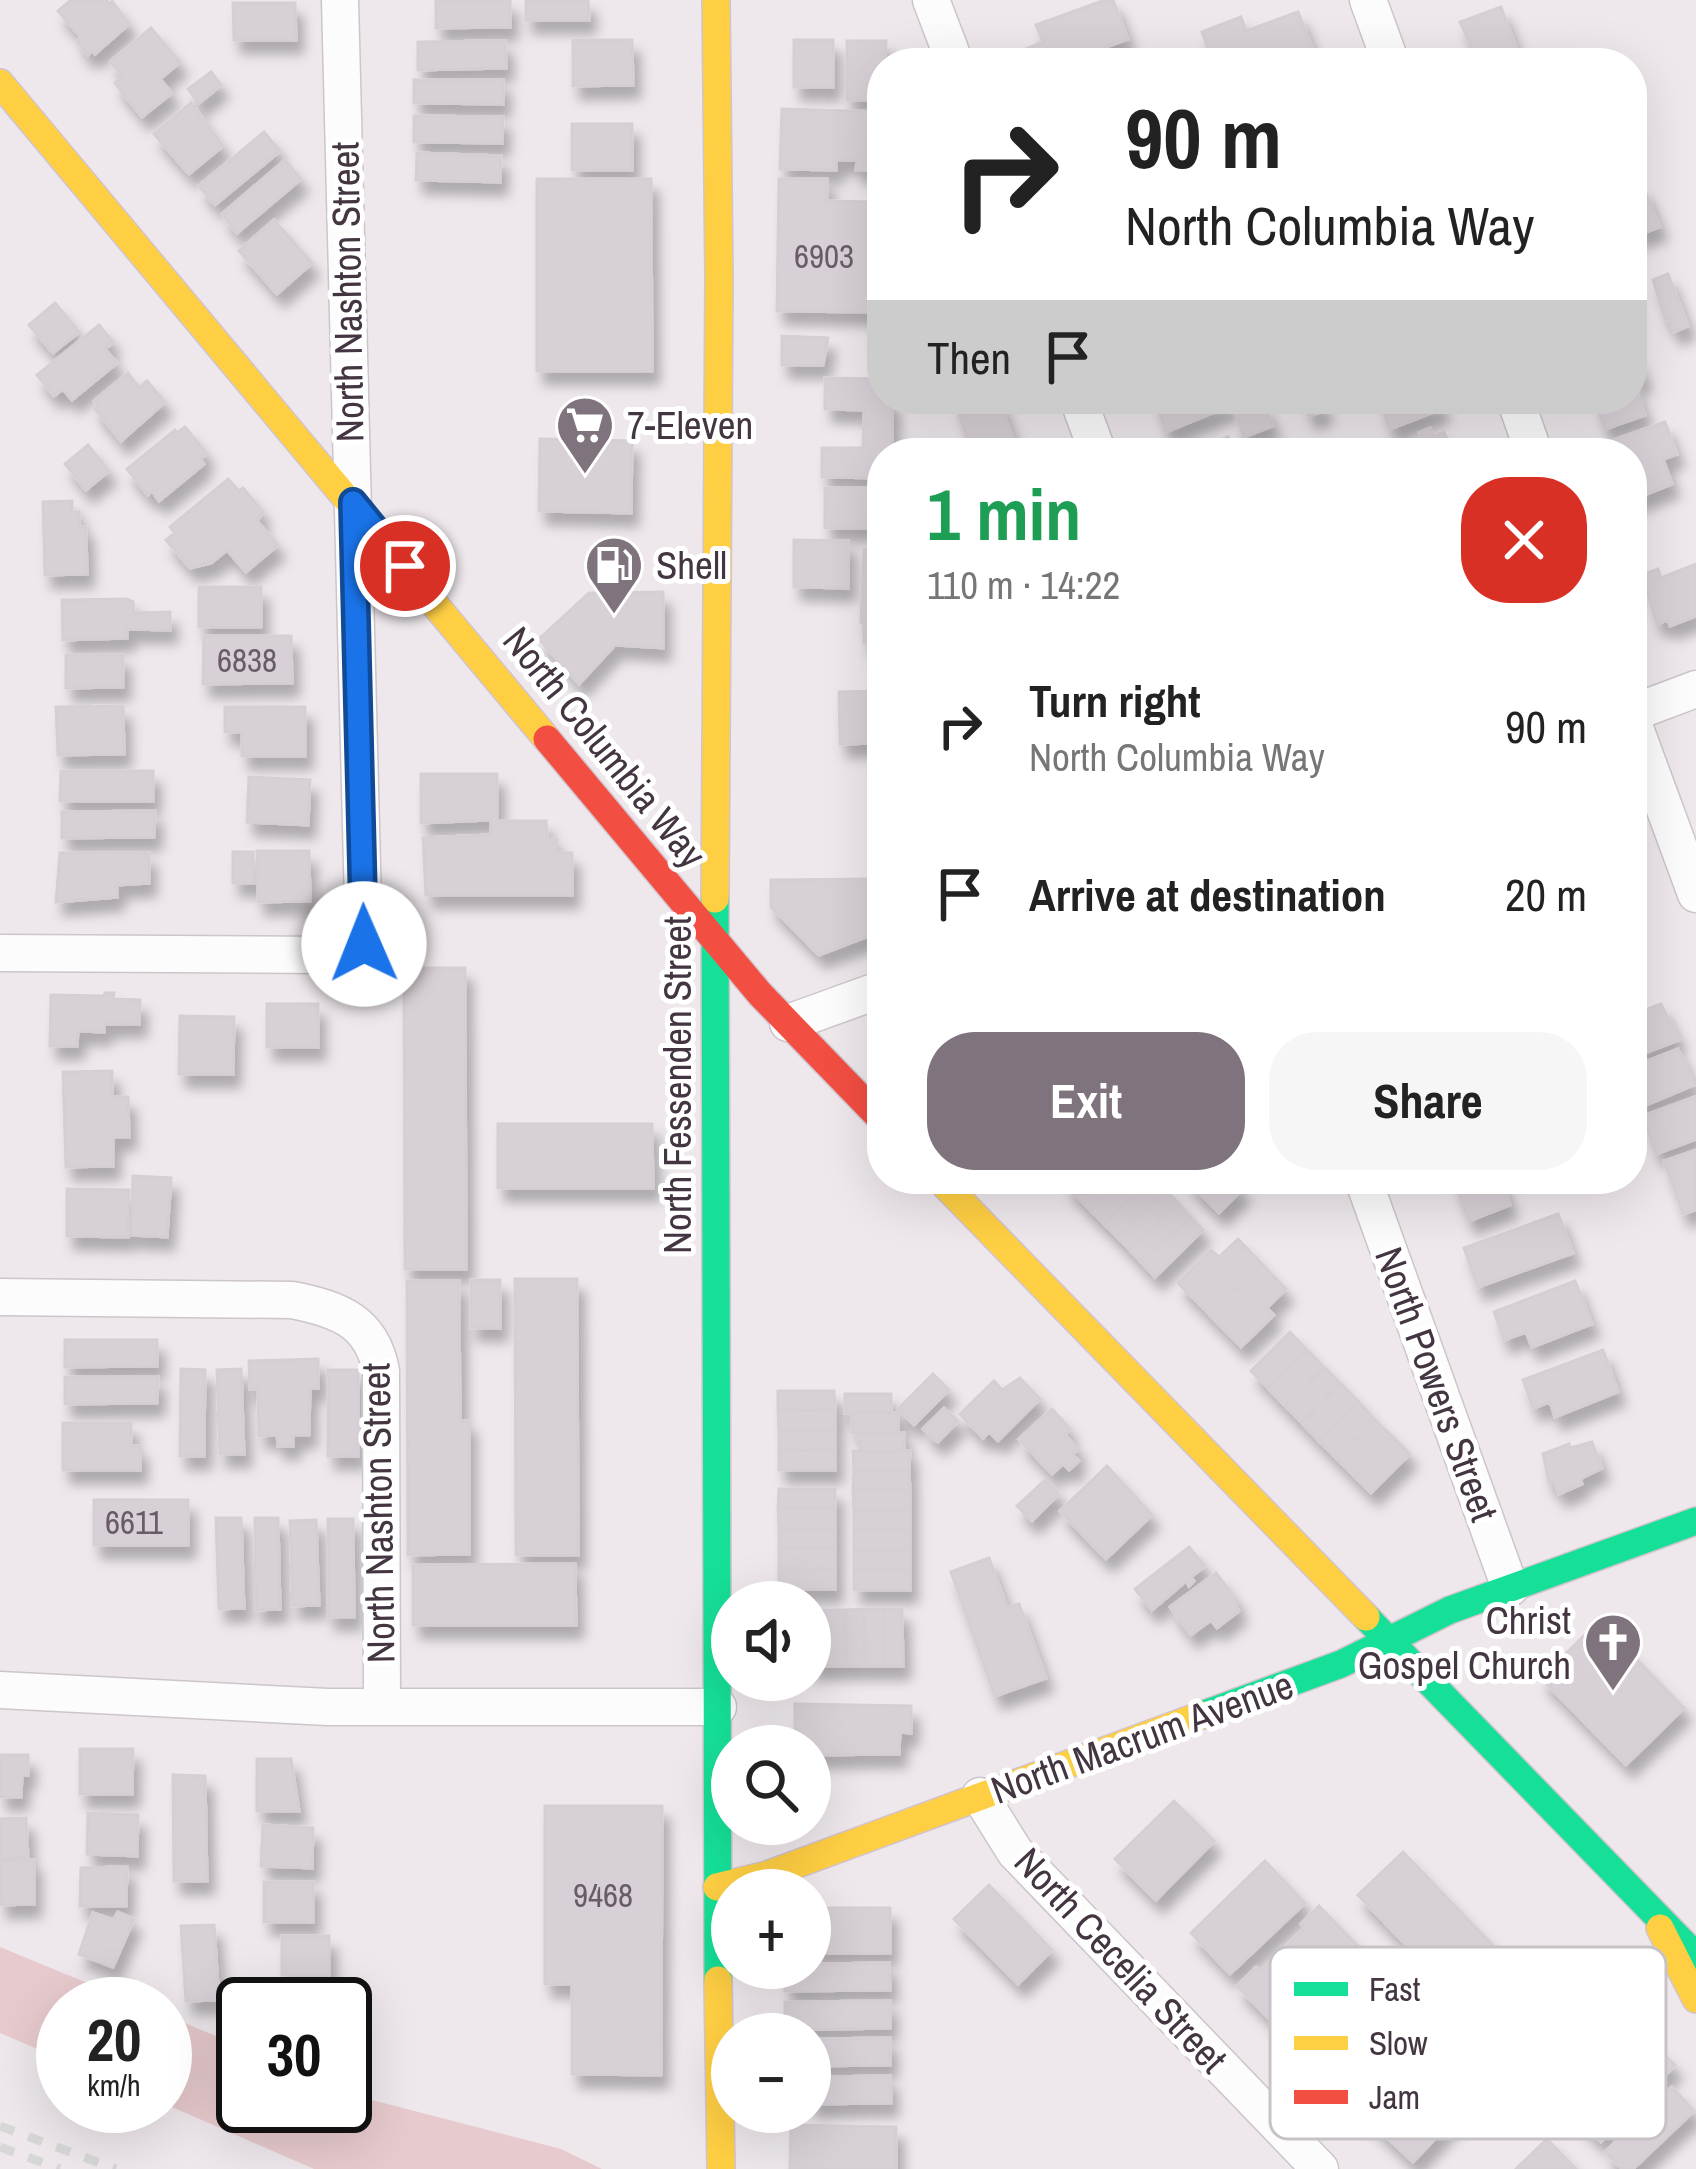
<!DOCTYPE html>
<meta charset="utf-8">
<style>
:root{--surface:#fff;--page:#f6f6f6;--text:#222;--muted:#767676;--accent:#7f747d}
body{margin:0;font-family:"Archivo Narrow",sans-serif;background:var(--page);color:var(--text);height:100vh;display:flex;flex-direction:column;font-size:45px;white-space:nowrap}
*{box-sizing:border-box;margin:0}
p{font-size:39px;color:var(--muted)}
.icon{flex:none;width:66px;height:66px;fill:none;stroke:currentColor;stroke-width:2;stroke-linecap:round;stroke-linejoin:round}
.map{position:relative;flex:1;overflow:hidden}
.details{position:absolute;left:867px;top:438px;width:780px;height:756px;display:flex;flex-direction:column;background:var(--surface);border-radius:48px;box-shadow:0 12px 48px #0002}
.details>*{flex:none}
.hud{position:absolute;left:867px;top:48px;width:780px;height:366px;border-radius:48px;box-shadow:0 12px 48px #0002;background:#fff;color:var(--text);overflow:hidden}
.controls{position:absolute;left:711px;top:1581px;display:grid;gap:24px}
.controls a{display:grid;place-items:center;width:120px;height:120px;border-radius:50%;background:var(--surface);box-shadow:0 12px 48px #0002;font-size:60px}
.speed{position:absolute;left:36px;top:1977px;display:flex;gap:24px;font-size:60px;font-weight:700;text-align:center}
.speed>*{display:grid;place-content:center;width:156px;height:156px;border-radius:50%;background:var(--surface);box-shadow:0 12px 48px #0002;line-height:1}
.speed small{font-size:30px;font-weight:400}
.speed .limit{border:6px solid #111;border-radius:18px;background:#fff;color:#111}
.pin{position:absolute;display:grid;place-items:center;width:102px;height:102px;color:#fff;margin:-51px;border:6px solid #fff;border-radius:50%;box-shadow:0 3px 12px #0007}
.me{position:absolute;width:132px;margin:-66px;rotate:359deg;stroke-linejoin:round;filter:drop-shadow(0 0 9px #0008)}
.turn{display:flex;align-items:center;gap:42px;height:252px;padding:0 60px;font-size:54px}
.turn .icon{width:156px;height:156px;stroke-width:2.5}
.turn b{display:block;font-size:84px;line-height:102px}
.then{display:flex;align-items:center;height:114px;padding:0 60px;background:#0003;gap:24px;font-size:45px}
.round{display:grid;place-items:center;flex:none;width:126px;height:126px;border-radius:48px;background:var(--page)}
.overview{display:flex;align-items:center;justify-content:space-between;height:204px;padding:0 60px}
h1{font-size:72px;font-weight:700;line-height:90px;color:#1e9e55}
.primary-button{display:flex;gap:24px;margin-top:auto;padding:24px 60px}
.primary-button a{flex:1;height:138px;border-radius:48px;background:var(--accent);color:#fff;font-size:48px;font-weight:700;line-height:138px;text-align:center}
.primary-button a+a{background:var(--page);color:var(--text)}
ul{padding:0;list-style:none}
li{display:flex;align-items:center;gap:36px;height:168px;padding:0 60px}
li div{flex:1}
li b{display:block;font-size:45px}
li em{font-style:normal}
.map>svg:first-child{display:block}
</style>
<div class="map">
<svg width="1696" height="2169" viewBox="0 0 1696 2169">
<defs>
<filter id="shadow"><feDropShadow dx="7" dy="13" stdDeviation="6" flood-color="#0004"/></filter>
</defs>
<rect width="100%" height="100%" fill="#eee8ed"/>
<path fill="#e7cacd" d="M0,1947l138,57h-75v56l-63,-27z
M165,2015l78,32v59h102v-17l27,11 189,49 41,20h-288l-149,-65z"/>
<path fill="#d7d0d6" stroke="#d6ced5" stroke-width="3" filter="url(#shadow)" d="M71,0h35l4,4 2,-3 17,23 -34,30 -3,-4 -4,5 -11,-14 4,-4 -23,-26z
M436,0h74v27l-74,1z
M526,0h62l1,20h-63z
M1105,0h8l15,39 -50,18 3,6h-53l-5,-13 20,-8 -7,-17z
M233,3h62l1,37h-62z
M1501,7l21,56h-43l-19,-41z
M1298,12l18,46 -14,5h-47l-4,-10 -38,10 -11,-31 39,-15 5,14z
M151,28l29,34 -20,17 12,14 -30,24 -27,-34 8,-7 -13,-14z
M573,40h59l1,45 -60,1z
M794,40h39v47h-39z
M505,41l1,27 -88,2v-28z
M847,41h39l-4,59h-35z
M211,72l10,13 -22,18 -11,-14z
M414,80h89v24l-89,-1z
M191,103l32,43 -34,28 -35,-40z
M782,109l100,3v59l-26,-1 1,-10h-21v10l-56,-1z
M414,116l89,1 -1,26 -88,-1z
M572,124h60v46h-60z
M264,132l16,19 -65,54 -16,-19z
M417,153l84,3 -1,26 -84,-2z
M285,160l16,19 -64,54 -15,-19z
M537,179h114l1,192h-115z
M779,179h48v22l45,1 -2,110 -93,-1z
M1643,187l17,40 -25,9 -3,-45z
M274,220l38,43 -35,31 -38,-43z
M1668,274l20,52 -14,6 -6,-14 -3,1 -12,-39z
M55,303l24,29 -26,21 -24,-28z
M99,325l14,17 -8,7 12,14 -45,37 -9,-11 -9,7 -17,-21z
M782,336l46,2 -5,27h-41z
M1635,355l9,23 -11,5 12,32 -40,14 -11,-30h38v-43z
M128,373l11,15 8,-7 18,21 -44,39 -26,-32 3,-3 -4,-5z
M825,378l57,1v20h10v54h-10v25l-60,-1v-29h41l1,-38 -39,-1z
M954,399h45l19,54h-46z
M1154,399h75l3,6 -66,27z
M1303,399h18l4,12 -16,5z
M1379,399h59l4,10 -52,20z
M1263,404l10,22 -29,11 -8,-23z
M1665,422l12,32 -14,5 9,25 -40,16v-47h-20l-4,-11z
M185,427l22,27 -7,5 4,5 -45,37 -7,-10 -4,4 -21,-26 48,-39 2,3z
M1430,428l3,8 11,-4 8,19 5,2h-41l-4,-10 10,-3 -3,-7z
M1228,437l6,16h-51l8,-1z
M540,439l92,2 -1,72 -92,-2z
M88,445l21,26 -23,19 -21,-26z
M228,479l11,12 4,-3 20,24 -6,9 21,24 -32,27 -19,-22 -16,13 -21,5 -24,-28 9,-7 -5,-6z
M825,488h57v40h-57z
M72,501v11h7v14l7,1 1,47 -42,1 -2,-73z
M794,540l54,1v47l-54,-1z
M864,549h18v94h-18v-21h-3z
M1696,564v52l-26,10 -2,-6 -11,4 -15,-49 16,-6 3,9z
M199,587h62v40h-62z
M663,592v56l-48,-3 -36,39 -40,-45 50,-46z
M127,599l6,3 1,11 36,-1v18l-43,-1v9l-64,2 -1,-40z
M204,636h87l1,47 -89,1z
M66,655h57v32l-57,1z
M882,691v52l-42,1 -1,-52z
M123,706l1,48 -66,1 -2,-48z
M225,707h80v49h-63v-24h-17z
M61,771h92v30h-93z
M421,774h76v47h49l1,18h10l-1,14h16v42h-146l-3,-57 68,-3v-15l-70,3z
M249,777l61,3 -2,45 -61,-3z
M155,811l-1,26 -92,1v-26z
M257,851h52l1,50 -52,1z
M233,852h20l1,31h-21z
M60,853h89v30l-32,2v12l-61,5z
M874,879l8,52 -63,24 -48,-48v-27z
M404,968h61l1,301h-61z
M105,993h9l-1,6 27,1 -1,24h-35v8l-26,-1 -1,15h-27l1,-51 53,1z
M267,1004h51v43h-51z
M1661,1004l18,36 -47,18v-43z
M180,1016l54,1 -1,57h-54z
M1678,1049l16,36 -55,23 -7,-19v-22z
M112,1071v26h16l1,40h-16v29l-47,1 -3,-95z
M1695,1097l1,42 -40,15 -13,-38z
M498,1124h154l1,64h-155z
M1696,1150v60l-13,4 -19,-53z
M133,1176l38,2 -4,59 -35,-2z
M1070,1179h27l-19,18 -13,-13z
M1097,1179h26l-32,32 -13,-14z
M1123,1179h27l-46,45 -13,-13z
M1150,1179l15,11 -48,47 -13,-13z
M1185,1179h48l10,10 -24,24z
M1453,1179h48l9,26 -41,16z
M67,1189l62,1 -1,47 -61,-1z
M1165,1190l13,13 -48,47 -13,-13z
M1178,1203l12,14 -48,46 -12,-13z
M1558,1214l15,39 -95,34 -14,-39z
M1190,1217l13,13 -48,47 -13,-14z
M1238,1239l24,25 -52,51 -32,-32 33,-33 8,7z
M1262,1264l24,25 -19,19 7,7 -33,32 -31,-32z
M515,1279h62l1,276h-62z
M471,1280h29v48h-29z
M407,1281h52l1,140h9v133l-61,1z
M1575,1281l17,43 -60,23 -6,-15 -22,8 -10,-28z
M1290,1332l17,18 -39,38 -17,-17z
M65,1340h92v26l-92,1z
M1307,1350l17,17 -39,39 -17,-18z
M1603,1350l15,42 -63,25 -5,-15 -17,6 -10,-28z
M318,1359v29h-8l-1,47h-16v11h-15l-1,-11 -18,1 -1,-47h-8l-1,-28z
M1324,1367l17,17 -39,39 -17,-17z
M181,1369l24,1 -1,86h-24z
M241,1369l3,85h-24l-3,-84z
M328,1370h30v86h-30z
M933,1374l16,16 -35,35 -16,-16z
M65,1377h93l-1,26 -92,1z
M1020,1378l20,21 -42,42 -9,-9 -6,6 -23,-24 34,-33 8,9z
M1341,1384l18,18 -40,39 -17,-18z
M778,1391h56l1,19 -57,1z
M845,1394h46v19h-46z
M1359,1402l16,18 -39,38 -17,-17z
M944,1408l14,13 -20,21 -15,-13z
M1052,1409l18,20 -5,6 14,14 -7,5 7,7 -10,9 -6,-6 -11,10 -33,-35z
M835,1410v21h-56l-1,-20z
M852,1413h46v20h-46z
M1375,1420l18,17 -39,39 -18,-18z
M63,1423h68v23h9v24h-77z
M779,1431h56v19l-56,1z
M859,1433h45v18h-44z
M1393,1437l17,17 -39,39 -17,-17z
M1592,1442l10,26 -22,11 2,5 -23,10 -5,-13 -5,2 -6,-29 26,-10 1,4z
M835,1450v20h-56v-19z
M853,1451h57l-1,20h-55z
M1107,1466l45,49 -46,44 -46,-48z
M854,1471h55l1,19h-57z
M1045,1480l14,14 -27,27 -15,-15z
M779,1489h56v20h-57z
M853,1490h57v20h-56z
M94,1500h94v45h-94z
M778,1509h57v20h-56z
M854,1510h56v19l-56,1z
M216,1518h25l3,90 -25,1z
M255,1518h23l2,91 -24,1z
M328,1519h25l1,98h-26z
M316,1520l3,85 -26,1 -3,-85z
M779,1529h56v20h-56z
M910,1529v21h-56v-20z
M1189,1547l16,19 -14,11 3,4 -5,5 -3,-5 -34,29 -17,-21z
M779,1549h56v20h-56z
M854,1550h56v20h-56z
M989,1558l18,50 12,-4 27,74 -51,18 -44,-124z
M575,1564l1,61h-163v-60z
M779,1569h56v20h-56z
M854,1570h56v20h-56z
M1216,1573l22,29 -4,2 5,7 -22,17 -6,-8 -20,15 -21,-28z
M864,1609h19l1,57h-19z
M864,1609l1,57h-20v-56z
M883,1609h19l1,57h-19z
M810,1610h16v56l-16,1z
M826,1610h19v56h-19z
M1599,1621l85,87 -58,57 -85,-87z
M795,1704l116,2v27l-11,-1 -1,22 -84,1 -5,-3v-6h-15z
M80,1749h53l-1,45h-52z
M0,1755h28v20h-6l-1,22h-21z
M257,1759h34l8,52h-42z
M173,1775l32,1 2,105h-33z
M1174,1801l40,40 -58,59 -41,-41z
M545,1806h117l-1,269 -89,-1v-90h-27z
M88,1813l50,2 -1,41 -50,-2z
M26,1818l2,39 -28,2v-40z
M263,1825l50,3 -1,40 -51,-2z
M1403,1852l133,138 -45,43 -133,-138z
M0,1860h34v44l-34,1z
M1265,1861l40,42 -75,71 -39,-41z
M127,1867l-1,39h-46l1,-38z
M264,1882h49v40h-49z
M989,1885l63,65 -34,34 -64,-65z
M1319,1906l73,75 -81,80 -74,-75 19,-19 5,4 44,-43 -4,-4z
M823,1908h67v45h-80v-29l13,1z
M118,1912l16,7 -21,48 -34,-13 14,-41 21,7z
M214,1925l5,75 -33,1 -5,-75z
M282,1936h47v39h-47z
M889,1963l1,27 -105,1 -1,-23h26v-4z
M286,1992h45v12h-46z
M890,2001v27l-105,2v-28z
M1631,2024l44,41 -74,77 -43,-41z
M1440,2037l48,46 -75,79 -48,-45z
M890,2038v27l-80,1v-27z
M890,2076l1,27 -81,1v-27z
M1672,2087l22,24 -61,58h-11l-17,-17z
M791,2125l105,2v42h-106z
M1547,2139l29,30h-60z"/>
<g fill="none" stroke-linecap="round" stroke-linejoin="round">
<g stroke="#ccc5cb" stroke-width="39">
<path id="street" d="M931,0l24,63
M1368,0l23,63
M1078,399l20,54
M1515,399l19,54
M1632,713l64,-24
M1632,720l64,174
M0,953l323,2 41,-11 -24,-944
M788,1023l94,-34
M1363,1179l147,409
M0,1297l292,3c46,9 80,21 89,71l1,336
M0,1690l328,17h390
M980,1796l35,56 305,317"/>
</g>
<g stroke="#d1c4ce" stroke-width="30">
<path id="fast" d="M715,899l3,1081
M1366,1617l330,339
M1202,1715l139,-51 109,-54 246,-89"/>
</g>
<g stroke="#d1c4ce" stroke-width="30">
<path id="slow" d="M0,83l547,656
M715,899l4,-620 -3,-279
M939,1179l427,438
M717,1887l50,-12 435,-160
M1660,1928l36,71
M718,1980l3,189"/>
</g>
<g stroke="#d1c4ce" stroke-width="30">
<path id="jam" d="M547,739l213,255 122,126"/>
</g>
<use href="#street" stroke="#fcfcfc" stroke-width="36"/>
<use href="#fast" stroke="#16e098" stroke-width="27"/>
<use href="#slow" stroke="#ffcf43" stroke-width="27"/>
<use href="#jam" stroke="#f24e42" stroke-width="27"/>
<path stroke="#d8d7d8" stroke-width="9" stroke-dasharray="15 15" stroke-linecap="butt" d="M0,2126l116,43
M0,2147l60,22"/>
</g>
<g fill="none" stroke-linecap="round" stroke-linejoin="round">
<g stroke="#114b97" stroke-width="30">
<path id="route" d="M364,944l-11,-442 52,64"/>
</g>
<use href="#route" stroke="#1a73e8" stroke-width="21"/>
</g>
<defs>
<g id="supermarket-pin" transform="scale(3)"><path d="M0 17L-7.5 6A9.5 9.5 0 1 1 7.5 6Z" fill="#7f747d" stroke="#fff"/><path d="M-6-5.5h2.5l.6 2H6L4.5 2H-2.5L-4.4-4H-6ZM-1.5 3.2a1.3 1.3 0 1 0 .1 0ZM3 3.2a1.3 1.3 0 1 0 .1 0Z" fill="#fff"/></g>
<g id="fuel-pin" transform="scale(3)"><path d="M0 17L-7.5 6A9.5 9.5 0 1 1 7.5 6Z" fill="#7f747d" stroke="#fff"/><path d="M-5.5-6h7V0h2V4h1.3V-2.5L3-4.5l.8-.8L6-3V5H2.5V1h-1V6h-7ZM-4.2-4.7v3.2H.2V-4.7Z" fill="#fff"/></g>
<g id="church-pin" transform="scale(3)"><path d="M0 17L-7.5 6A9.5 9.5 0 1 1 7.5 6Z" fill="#7f747d" stroke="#fff"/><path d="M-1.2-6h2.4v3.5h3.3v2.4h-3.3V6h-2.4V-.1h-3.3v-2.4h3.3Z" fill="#fff"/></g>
</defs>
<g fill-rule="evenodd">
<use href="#supermarket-pin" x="585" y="425"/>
<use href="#fuel-pin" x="614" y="565"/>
<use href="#church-pin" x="1613" y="1642"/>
</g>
<g text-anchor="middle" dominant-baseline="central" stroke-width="10" stroke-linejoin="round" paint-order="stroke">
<g font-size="33" fill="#695c67">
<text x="824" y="256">6903</text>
<text x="247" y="660">6838</text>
<text x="134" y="1522">6611</text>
<text x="603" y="1895">9468</text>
</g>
<g font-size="39" fill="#433541" stroke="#fff">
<text transform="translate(347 292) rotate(-91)">North Nashton Street</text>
<text transform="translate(605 747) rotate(51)">North Columbia Way</text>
<text transform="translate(677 1085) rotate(-90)">North Fessenden Street</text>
<text transform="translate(1437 1384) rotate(70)">North Powers Street</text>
<text transform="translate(378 1513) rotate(-91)">North Nashton Street</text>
<text transform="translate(1142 1737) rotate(-20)">North Macrum Avenue</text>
<text transform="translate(1121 1960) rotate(47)">North Cecelia Street</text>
</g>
<g font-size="39" fill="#433541" stroke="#fff" text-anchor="start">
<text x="627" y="425">7-Eleven</text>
<text x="656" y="565">Shell</text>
<text x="1571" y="1620" text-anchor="end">Christ<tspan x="1571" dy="45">Gospel Church</tspan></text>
</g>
</g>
<rect x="1270" y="1947" width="396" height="192" rx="18" fill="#fff" stroke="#c7c2c6" stroke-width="3"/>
<rect x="1294" y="1982" width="54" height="14" fill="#16e098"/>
<rect x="1294" y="2036" width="54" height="14" fill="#ffcf43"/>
<rect x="1294" y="2090" width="54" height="14" fill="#f24e42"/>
<g font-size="33" fill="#433541">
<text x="1369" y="2001">Fast</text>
<text x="1369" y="2055">Slow</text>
<text x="1369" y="2109">Jam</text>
</g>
</svg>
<div class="controls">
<a><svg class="icon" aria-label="sound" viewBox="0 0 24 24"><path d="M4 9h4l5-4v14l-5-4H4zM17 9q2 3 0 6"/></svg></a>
<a><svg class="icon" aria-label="search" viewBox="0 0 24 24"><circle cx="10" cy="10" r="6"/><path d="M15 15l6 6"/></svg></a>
<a>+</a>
<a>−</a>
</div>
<div class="speed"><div>20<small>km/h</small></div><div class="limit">30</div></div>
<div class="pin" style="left:405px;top:566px;background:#d93025"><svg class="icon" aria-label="arrive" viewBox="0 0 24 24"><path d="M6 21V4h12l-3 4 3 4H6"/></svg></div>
<svg class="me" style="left:364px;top:944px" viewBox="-20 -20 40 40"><circle r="19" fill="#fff"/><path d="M0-13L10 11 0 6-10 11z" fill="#1a73e8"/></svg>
<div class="hud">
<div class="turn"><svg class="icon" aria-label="right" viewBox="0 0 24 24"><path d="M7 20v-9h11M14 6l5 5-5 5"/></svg><div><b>90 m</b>North Columbia Way</div></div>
<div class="then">Then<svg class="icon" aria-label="arrive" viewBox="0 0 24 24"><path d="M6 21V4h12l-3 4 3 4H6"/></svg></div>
</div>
<section class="details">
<div class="overview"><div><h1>1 min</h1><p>110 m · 14:22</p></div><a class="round" style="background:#d93025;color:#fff"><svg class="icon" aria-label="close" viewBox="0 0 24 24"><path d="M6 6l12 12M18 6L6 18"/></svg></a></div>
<ul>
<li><svg class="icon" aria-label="right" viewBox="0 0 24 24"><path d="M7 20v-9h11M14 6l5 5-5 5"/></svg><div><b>Turn right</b><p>North Columbia Way</p></div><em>90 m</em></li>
<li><svg class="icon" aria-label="arrive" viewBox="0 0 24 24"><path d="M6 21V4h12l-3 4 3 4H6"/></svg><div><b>Arrive at destination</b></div><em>20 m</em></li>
</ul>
<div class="primary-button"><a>Exit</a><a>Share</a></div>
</section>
</div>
